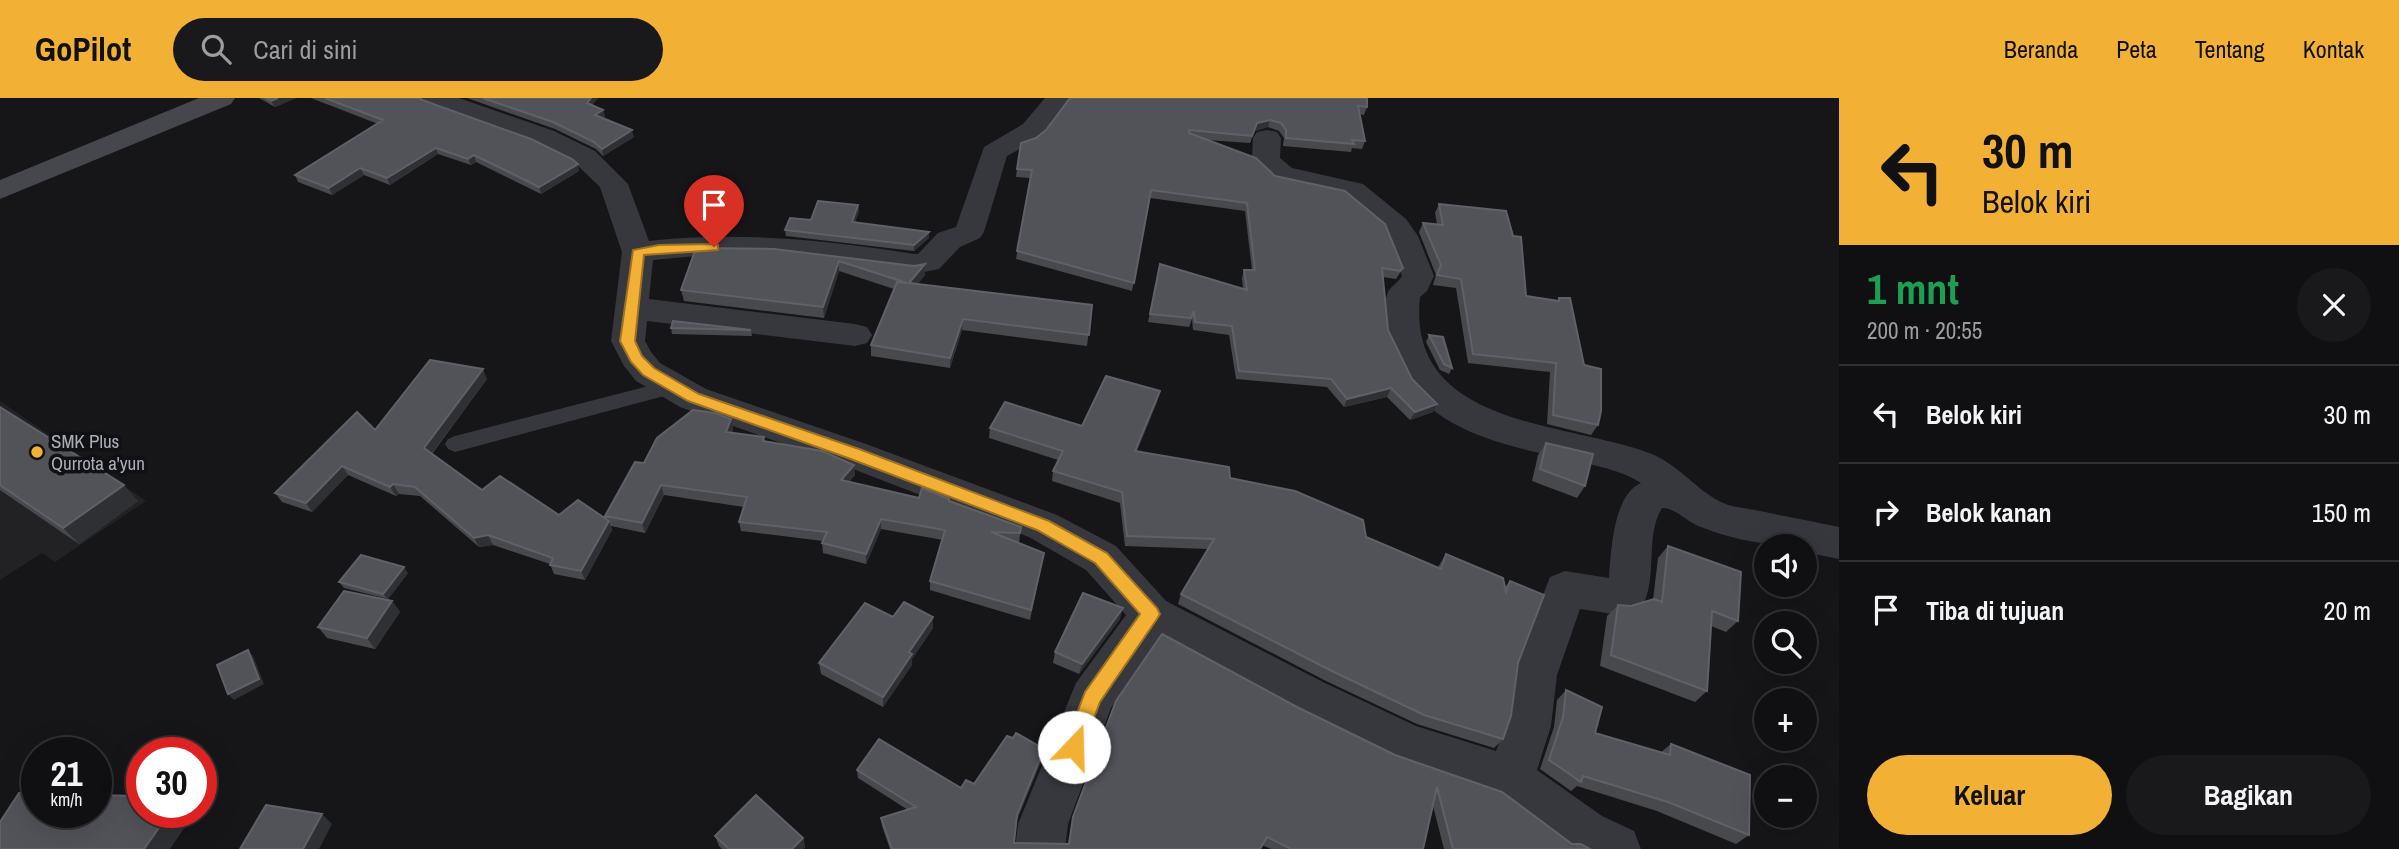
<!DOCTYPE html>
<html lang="id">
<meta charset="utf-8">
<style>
:root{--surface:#101012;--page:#19191b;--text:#f1f3f6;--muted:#9c9d9f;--line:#303032;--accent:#f2b134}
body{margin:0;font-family:"Archivo Narrow",sans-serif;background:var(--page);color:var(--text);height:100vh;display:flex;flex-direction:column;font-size:26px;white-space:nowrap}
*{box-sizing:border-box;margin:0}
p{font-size:23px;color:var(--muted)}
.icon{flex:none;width:38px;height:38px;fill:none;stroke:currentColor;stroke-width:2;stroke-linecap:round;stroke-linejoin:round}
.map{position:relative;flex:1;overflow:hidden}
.panel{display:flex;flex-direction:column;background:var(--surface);width:560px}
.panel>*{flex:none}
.top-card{background:#f2b134;color:#111;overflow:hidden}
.tools{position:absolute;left:1754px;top:436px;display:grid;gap:14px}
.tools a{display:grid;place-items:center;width:63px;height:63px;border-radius:50%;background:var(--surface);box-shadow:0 7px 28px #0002,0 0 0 2px var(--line);font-size:35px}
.speed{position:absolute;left:21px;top:639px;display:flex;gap:14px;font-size:35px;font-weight:700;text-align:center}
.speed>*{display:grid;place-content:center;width:91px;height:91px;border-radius:50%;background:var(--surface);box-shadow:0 7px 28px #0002,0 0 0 2px var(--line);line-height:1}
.speed small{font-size:18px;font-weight:400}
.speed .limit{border:10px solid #d22;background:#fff;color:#111}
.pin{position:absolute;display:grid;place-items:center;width:60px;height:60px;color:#fff;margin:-72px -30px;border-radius:50% 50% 50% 0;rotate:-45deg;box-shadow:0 0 7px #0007}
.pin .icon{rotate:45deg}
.me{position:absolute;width:77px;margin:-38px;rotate:21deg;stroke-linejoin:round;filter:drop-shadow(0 0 5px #0008)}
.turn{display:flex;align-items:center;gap:24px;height:147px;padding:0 28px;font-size:32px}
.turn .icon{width:91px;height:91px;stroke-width:2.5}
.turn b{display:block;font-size:49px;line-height:60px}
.round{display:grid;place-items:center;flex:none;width:74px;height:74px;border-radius:37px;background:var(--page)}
.headline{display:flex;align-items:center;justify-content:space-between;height:119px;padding:0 28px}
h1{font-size:42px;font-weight:800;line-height:52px;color:#1e9e55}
.primary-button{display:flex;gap:14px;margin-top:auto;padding:14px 28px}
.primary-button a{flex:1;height:80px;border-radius:42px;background:var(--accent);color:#111;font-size:28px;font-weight:800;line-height:80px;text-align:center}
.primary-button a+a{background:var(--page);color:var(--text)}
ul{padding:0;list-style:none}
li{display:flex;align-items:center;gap:21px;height:98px;padding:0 28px;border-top:2px solid var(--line)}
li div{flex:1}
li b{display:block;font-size:26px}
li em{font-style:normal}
header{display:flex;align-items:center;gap:42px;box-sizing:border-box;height:98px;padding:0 35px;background:var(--accent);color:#111}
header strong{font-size:33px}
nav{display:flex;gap:38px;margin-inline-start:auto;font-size:24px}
.search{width:490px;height:63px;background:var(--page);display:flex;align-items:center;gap:18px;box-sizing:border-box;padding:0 24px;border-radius:38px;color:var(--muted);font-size:26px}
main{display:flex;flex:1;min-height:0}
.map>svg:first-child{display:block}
</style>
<header>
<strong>GoPilot</strong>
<div class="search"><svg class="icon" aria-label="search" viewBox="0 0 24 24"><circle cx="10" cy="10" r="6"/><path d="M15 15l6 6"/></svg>Cari di sini</div>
<nav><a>Beranda</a><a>Peta</a><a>Tentang</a><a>Kontak</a></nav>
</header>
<main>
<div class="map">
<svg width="1839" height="751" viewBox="0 0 1839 751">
<rect width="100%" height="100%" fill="#161618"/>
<path fill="#222225" d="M0,303l146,100 -91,61 -13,-9 -42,27z"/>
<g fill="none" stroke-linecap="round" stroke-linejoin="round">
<path fill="#37383d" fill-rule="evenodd" d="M672,282l7,2 3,5 -3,5 -224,60 -7,-3 -3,-5 3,-5 7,-3z"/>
<path fill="#37383d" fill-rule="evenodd" d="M421,0h38l95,33 41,20 33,33 21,57c89,-10 177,-1 265,13h4l20,-21 18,-6 28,-80 39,-23 22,-26h27l-29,38 -36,20 -23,76 -4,6 -20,9 -21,22 -25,5 -138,-17 -69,-2 -54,5 -4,39 206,25 12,3 5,8 -5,8 -12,3 -208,-25 -2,20 6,11 9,11 46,26 160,55 191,71 59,31 50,55 159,82 91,43 80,25 9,-25 7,-53 38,-96 15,-6 44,7c2,-26 4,-83 32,-95 -20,-13 -44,-17 -66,-22 -55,-13 -122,-23 -160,-69 -7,-8 -11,-19 -16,-28 -11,-19 -20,-51 -11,-72 4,-7 11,-10 14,-16l-18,-45 -41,-34 -70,-16 -11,-8 -10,-14 1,-21 4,-6 10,-2 10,2 4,6 -1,20 12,10 71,16 43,35 12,17 16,40 -7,15 -7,6c-14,130 146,125 229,156 28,10 45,35 70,48 11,6 24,7 36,9 28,6 56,11 84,17v32l-35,-7v-6c-35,0 -71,-6 -103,-19 -14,-5 -25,-19 -39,-19 -18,29 -3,70 -21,101l-21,6 -40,-6 -23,66 -6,51 -14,44 65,46 32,15 7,18h-77l-69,-52 -105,-36 -97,-48 -135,-74 -47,69 -43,116 -3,25h-50l3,-25 58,-141 50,-68 -40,-45 -57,-33 -189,-73 -160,-57 -44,-26 -12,-15 -13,-25 11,-89 -22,-65 -25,-24 -41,-20 -109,-39z"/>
<path fill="#45474d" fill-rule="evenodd" d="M199,0h36l-4,6 -231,95v-19z"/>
</g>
<path fill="#47494d" d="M259,0h37l-21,9z
M311,0h109l2,2 157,71 -38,23 -65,-32 -5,3 -33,-11 -48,31 -26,-10 -32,20 -34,-13 -3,-7 83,-51z
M467,0h131l-6,7 11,5 2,7 -2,1 31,19 -31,19 -7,-7 -41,-20z
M1367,0v9l-3,8 -5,-1 6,27 -3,8 -10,-1 -1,4 -68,-6 1,-8 -5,-7 -11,-4 -13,4 -5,12 -43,-3 68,36 128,92 -7,11 -13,-2 5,53 24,49 21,33 -23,8 -23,-23 -43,10 -17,-20 -91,-8 -7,-44 -36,-5 -1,-11 -3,8 -41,-5 12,-58 83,25 -1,-11 2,-8h8l-7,-59 -95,-13 -18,93 -116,-32 14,-81 -14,-1 1,-8 19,-31 10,-8z
M1439,106l87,92 32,5 1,-3 25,67 14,60 -7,10 -44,-11 3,-52 -82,-9 -12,-75 -23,-3 3,-10 -17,-43 4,-9 14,1 -2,-11z
M858,107l1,6 -4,11 74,10v6l-15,13 -128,-15 -1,-6 26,-10z
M774,151l151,26 -8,9 175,21 -5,41 -125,-16 -12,38 -79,-12v-11l23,-56 -55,-18 -15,47 -140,-17 -3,-11z
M671,230l80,2 1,6 -80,-2z
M1429,237l23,33 -3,6 -9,-4 -14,-28z
M487,281l-55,75 50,36 77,25 48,5 -2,-4 39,-53 89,-34 -1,4 32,4 1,5 89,23 1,10 -6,7 70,16 30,4 72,25 -2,16h-2l25,20 -12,57 -100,-30v-9l13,-41 -62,-11 -15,35 -43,-11 -1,-10 1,-2 -82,-10 -2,-9 5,-15 -80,-12 -19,38 -34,-7 1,4 -27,50 -31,-6 -4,-10 -57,-19 -14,2 -59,-51 -21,-2 -3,2 -48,-21 -36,37 -30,-10 -7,-9 100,-63z
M1160,293l-3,11 -20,49 93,27 208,89 8,-13 59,33 5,-6 8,82 -15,76 -9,9 -77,-24 -91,-43 -148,-77 3,-10 27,-45 -83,-3 -5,-43 -68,-22 1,-10 5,-11 -69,-22 1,-10 92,-2z
M0,309l138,94 -59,43 -79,-54z
M1546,345l39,43 -8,12 -45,-17 6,-26z
M1668,448l70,75 -12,11 -15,-6 -4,65 -12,11 -95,-36 7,-50 11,-11 13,1 22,-6 5,-42z
M408,475l-20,26 -44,-11 -5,-6z
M392,503l8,11 -25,37 -48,-11 -9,-11z
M893,519l40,11 -21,31v6l-29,42 -62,-33 -2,-11z
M1120,521l-41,55 -26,-11 2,-11z
M1566,592l29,43 65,20 11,-9 78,91 -13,9 -79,-33 -80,-25 -6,5 -31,-22 14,-42 3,-27z
M1297,609l275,137 18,5h-146l-11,-43 -10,43h-152l-9,-4 -2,4h-370l-8,-23 -1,-8 27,-8 -50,-32 -1,-8 104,18 13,-4 70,-35 -1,8 -27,64 -2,22 54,1 5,-27z
M715,738l88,2 2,9 -2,2h-81l-3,-3z"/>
<path fill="#2f3033" d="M278,0h18l-21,9 -4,-6z
M591,0h7l-9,11 -2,-6z
M603,12l2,7 -8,5 -2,-7z
M1270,22l-2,7 -13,4 -5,12 7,-20z
M632,32l2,7 -31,19 -1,-7z
M436,50l2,6 -48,31 -3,-7z
M474,57l2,7 -5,3 -3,-6z
M578,66l1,7 -38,23 -2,-7z
M360,70l4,7 -32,20 -3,-7z
M858,107l1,6 -6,17 -1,-6z
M929,134v6l-15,13v-6z
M839,163v10l-15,47 -1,-11z
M925,166v11l-15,19 -1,-11z
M963,221l-1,11 -12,38v-10z
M483,271l4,10 -58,78 -5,-9z
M1391,290l-4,9 -43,10 3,-8z
M1160,293l-3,11 -24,59 2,-10z
M1437,306l-4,8 -23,8 5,-8z
M731,321l2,10 -5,13 -2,-10z
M854,367l1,10 -13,15 -1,-10z
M342,368l6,9 -36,37 -6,-9z
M393,386l6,10 -3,2 -6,-9z
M124,387l14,16 -59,43 -16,-16z
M661,387l3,10 -19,38 -3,-10z
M881,421v10l-15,35v-10z
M609,423l3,9 -27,50 -4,-9z
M488,437l5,10 -14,2 -5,-9z
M404,469l4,6 -20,26 -5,-5z
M392,503l8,11 -25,37 -8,-11z
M1123,510l-3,11 -41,55 3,-10z
M933,519v11l-21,31v6l-29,42v-10l26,-45z
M248,552l5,6 11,28 -30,16 -6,-6z
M1044,651l-1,8 -27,66 1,-8z
M204,667l15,12 -18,26v-35z
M170,714h25l-25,37h-26z
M322,716l10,10 -13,25h-16z
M803,740l2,9 -2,2h-11z"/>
<path fill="#525359" stroke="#5f6168" stroke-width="2" d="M266,0h12l-7,3z
M325,0h95l2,2 109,39 41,20 6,5 -39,23 -65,-32 -6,4 -32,-11 -49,30 -27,-10 -31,20 -34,-13 88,-55z
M483,0h108l-4,5 16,7 -8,5 37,15 -30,19 -8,-7 -41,-20z
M1070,0h297v9l-9,-1 7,35 -13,-1 2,4 -68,-6v-8l-5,-7 -11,-3 -13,3 -5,13 -63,-6v3l67,25 19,18 70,15 40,33 18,44 -3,3 -18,-3 6,62 24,49 25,25 -22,8 -24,-24 -44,11 -16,-20 -92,-8 -7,-45 -37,-4 -1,-11 -3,7 -41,-4 10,-50 87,26 -3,-20h11l-8,-67 -96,-13 -17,93 -117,-32 15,-81 -15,-1 4,-26 15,-5 10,-8z
M818,103l40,4 -6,17 77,10 -15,13 -129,-15 5,-12 21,2z
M1439,106l67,7 7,25 8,1 5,59 33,5v-3h11l14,67 17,4v42l-3,14 -45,-10 3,-52 -83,-9 -12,-75 -24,-4 4,-10 -18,-42 20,2z
M696,150l78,1 140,17 11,-2 -16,19 183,22 -3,30 -126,-16 -13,39 -79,-13 26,-63 10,1 -68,-22 -16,46 -142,-17z
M673,223l78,9 -80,-2z
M1429,237l14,2 9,31 -8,-4z
M430,262l53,9 -59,79 58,42 18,-14 59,39 19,-15 31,21 -28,50 -31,-6 3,-7 -65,-23 -14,3 -59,-51 -22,-3 -3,3 -48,-21 -36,37 -31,-10 82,-81 18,18z
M1106,278l54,15 -25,60 94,16 1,11 65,13 68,29 3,17 75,32 5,-15 57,24 3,14 4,-11 34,14 -26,68 -7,53 -8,23 -79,-24 -92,-44 -151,-77 33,-55 -87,-3 -5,-44 -69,-21 10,-20 -73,-23 15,-26 77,24z
M0,309l124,78 -61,43 -63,-43z
M693,312l22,3 16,6 -5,13 38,5 -1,4 59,10 32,14 -13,15 78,18 3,-10 27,11v2l72,26 -1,6 -29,-1 53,21 -13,57 -101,-29 15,-51 -64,-11 -15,35 -44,-11 5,-11 -88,-10 8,-25 -86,-12 -19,38 -37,-7 30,-54 9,1 13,-25z
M1546,345l47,11 -8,32 -45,-17z
M1668,448l73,26 -3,49 -26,-10 -5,80 -96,-36 7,-50 13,1 23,-7 8,3z
M361,457l43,12 -21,27 -44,-12z
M344,493l48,10 -25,37 -49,-11z
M1083,495l40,15 -41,56 -27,-12z
M904,504l29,15 -24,35 3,2 -29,43 -64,-34 46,-60 28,14z
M1162,536l135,73 98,48 107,37 70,52h9l9,5h-137l-16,-62 -14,62h-132l-24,-12 -7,12h-368l-11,-31 35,-11 -59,-37 22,-31 82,49 5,-8 8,4 33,-48 6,2 3,-5 28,16 -27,66 -3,28 55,1 4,-27 43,-116z
M248,552l11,29 -31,15 -11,-29z
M1566,592l36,17 -7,26 75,22 1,-11 79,31 -1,60 -81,-33 -85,-26 -2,6 -32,-22 14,-43z
M142,689v25h28l-26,37h-144v-27l19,-29h18v19h59v-17l39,1z
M756,697l47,43 -11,11h-63l-14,-13z
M266,707l56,9 -19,35h-63z"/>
<path fill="#f2b134" stroke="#9d7322" stroke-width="2" d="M714,146l4,1v5l-74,5 -9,86 7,15 12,12 45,26 160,55 190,72 58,32 50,55 3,6 -3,5 -57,83 -19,51 -7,3 -7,-3 -3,-6 21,-55 55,-78 -45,-51 -58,-33 -189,-72 -160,-57 -45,-26 -12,-13 -11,-21 13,-91 26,-5z"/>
<circle fill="#f2b134" stroke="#111113" stroke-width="2.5" cx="37" cy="354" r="7"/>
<g text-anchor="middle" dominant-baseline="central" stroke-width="7" stroke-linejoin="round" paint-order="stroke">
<g font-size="19" fill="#a8adb8" stroke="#111113" text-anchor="start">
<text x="51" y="343">SMK Plus<tspan x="51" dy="22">Qurrota a'yun</tspan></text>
</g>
</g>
</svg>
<div class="tools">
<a><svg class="icon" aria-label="sound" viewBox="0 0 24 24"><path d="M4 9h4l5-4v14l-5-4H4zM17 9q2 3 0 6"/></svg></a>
<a><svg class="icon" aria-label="search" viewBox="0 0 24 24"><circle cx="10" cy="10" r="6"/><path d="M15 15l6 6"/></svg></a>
<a>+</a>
<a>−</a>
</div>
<div class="speed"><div>21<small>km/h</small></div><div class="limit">30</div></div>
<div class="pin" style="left:714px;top:149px;background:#d93025"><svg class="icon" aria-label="arrive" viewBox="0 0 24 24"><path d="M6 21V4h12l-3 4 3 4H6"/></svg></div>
<svg class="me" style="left:1074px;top:649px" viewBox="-20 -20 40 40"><circle r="19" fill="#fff"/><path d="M0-13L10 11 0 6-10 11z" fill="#f2b134"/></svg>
</div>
<section class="panel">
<div class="top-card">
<div class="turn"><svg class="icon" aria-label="left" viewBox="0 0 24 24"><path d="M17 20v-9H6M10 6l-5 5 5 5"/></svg><div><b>30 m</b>Belok kiri</div></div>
</div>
<div class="headline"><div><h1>1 mnt</h1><p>200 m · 20:55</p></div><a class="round"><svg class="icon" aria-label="close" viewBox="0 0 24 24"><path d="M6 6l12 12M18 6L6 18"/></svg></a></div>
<ul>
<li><svg class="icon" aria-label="left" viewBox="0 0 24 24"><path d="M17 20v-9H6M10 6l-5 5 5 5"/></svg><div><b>Belok kiri</b></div><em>30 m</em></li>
<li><svg class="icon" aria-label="right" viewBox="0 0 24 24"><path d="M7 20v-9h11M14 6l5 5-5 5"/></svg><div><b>Belok kanan</b></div><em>150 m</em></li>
<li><svg class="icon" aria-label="arrive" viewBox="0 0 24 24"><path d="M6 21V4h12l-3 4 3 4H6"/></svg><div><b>Tiba di tujuan</b></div><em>20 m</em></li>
</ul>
<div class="primary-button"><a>Keluar</a><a>Bagikan</a></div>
</section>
</main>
